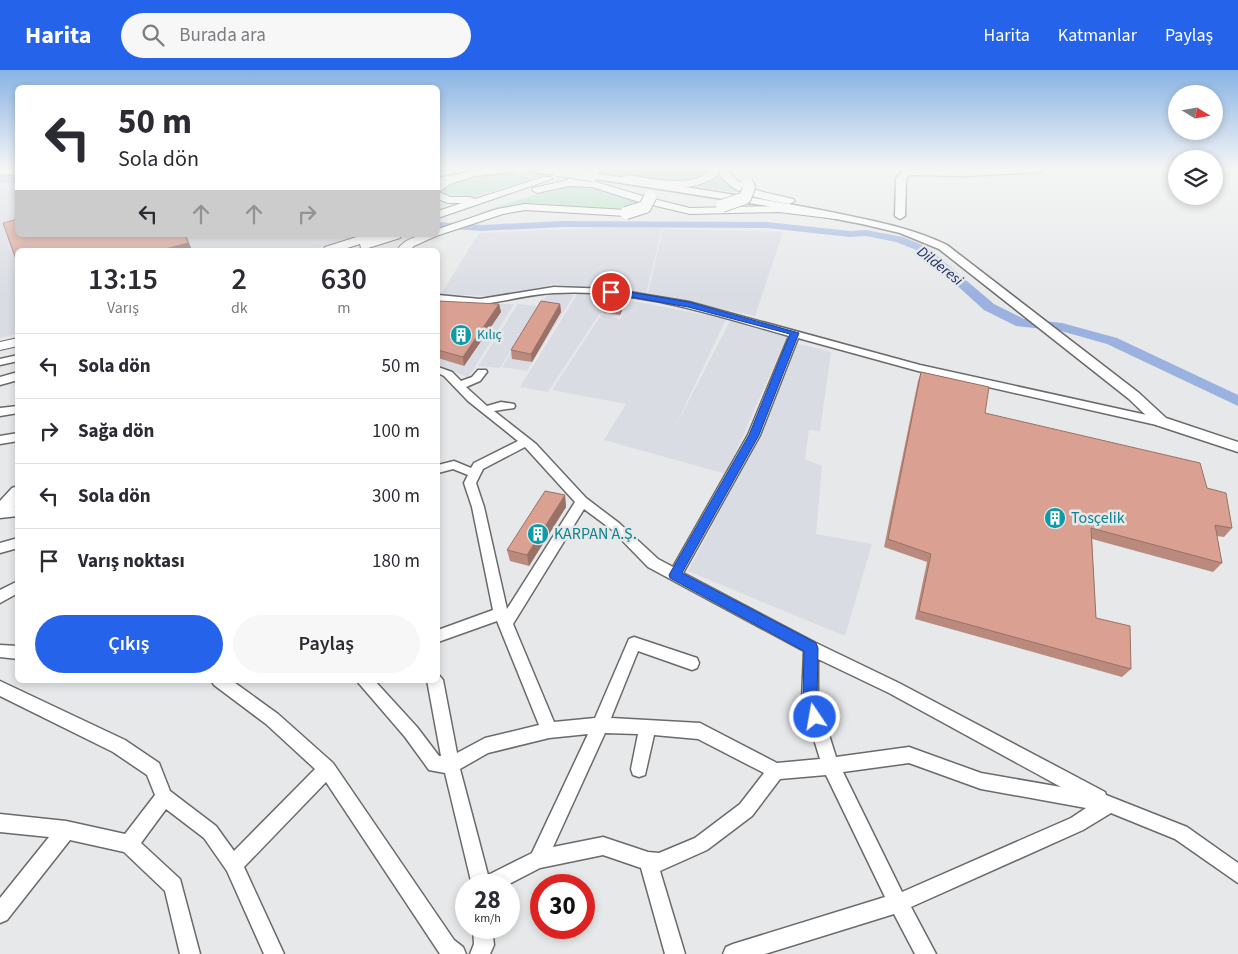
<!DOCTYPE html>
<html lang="tr">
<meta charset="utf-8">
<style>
:root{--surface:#fff;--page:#f7f7f7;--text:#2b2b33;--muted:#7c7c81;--line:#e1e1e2;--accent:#2563eb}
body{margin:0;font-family:"Source Sans 3",sans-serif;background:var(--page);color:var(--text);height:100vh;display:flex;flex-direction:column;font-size:19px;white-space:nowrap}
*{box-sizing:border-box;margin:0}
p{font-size:16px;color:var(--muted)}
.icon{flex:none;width:28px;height:28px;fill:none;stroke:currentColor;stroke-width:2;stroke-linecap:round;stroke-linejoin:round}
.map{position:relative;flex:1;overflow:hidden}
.side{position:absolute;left:15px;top:178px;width:425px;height:435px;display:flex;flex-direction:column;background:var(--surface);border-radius:8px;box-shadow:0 2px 8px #0003}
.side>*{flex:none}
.guide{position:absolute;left:15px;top:15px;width:425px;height:152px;border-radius:8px;box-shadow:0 2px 8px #0003;background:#fff;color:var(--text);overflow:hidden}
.needle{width:32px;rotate:101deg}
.controls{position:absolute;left:1168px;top:15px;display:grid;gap:10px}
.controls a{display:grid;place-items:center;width:55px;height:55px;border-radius:50%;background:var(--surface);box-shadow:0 2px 8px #0003;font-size:25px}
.speed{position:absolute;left:455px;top:804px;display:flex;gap:10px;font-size:25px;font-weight:700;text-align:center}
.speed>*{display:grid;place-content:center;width:65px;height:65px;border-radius:50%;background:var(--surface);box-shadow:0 2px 8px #0003;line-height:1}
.speed small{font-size:12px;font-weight:400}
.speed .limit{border:8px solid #d22;background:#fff;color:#111}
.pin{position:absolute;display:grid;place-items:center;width:42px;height:42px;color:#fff;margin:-21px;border:2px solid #fff;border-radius:50%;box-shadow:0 1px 5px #0007}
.me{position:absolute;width:55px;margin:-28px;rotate:348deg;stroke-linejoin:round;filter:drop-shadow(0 0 4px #0008)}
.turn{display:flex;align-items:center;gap:18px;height:105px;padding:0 20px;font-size:22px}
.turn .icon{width:65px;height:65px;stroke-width:2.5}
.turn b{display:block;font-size:35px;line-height:42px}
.lanes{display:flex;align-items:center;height:48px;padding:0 20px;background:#0003;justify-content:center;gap:25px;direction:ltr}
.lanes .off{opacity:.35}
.eta{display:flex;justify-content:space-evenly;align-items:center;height:85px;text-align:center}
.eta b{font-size:30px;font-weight:600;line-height:35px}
.cta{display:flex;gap:10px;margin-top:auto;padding:10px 20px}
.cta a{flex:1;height:58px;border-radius:30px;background:var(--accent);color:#fff;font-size:20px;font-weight:600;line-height:58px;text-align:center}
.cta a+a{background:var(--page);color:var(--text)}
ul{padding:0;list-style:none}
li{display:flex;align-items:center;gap:15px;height:65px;padding:0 20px;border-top:1px solid var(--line)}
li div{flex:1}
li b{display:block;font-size:19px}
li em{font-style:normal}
header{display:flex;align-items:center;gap:30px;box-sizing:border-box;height:70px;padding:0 25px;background:var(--accent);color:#fff}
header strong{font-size:24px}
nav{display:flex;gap:28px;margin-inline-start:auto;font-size:18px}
.search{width:350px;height:45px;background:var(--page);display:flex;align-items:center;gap:12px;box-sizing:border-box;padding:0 18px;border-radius:28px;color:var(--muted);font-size:19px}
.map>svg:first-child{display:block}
</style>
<header>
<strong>Harita</strong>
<div class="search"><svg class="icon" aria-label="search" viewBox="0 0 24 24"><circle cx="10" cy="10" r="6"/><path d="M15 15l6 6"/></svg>Burada ara</div>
<nav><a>Harita</a><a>Katmanlar</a><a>Paylaş</a></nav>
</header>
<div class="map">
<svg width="1238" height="884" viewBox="0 0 1238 884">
<rect width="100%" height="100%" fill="#e7e8e9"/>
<path fill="#dadce4" d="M0,112l17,1 1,52h344l-50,15h-294l-1,84 -17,4z
M594,158h68l-16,66 -92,-10 -43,10 -23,2 -47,-2 38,-61z
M663,159l120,3 -28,84 -107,-23z
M548,223l26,2 -47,76 -25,-4z
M578,223l31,5 -5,9 8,-10 18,3 -11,16 -19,-3 -52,79 -28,-5z
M633,231l93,18 -53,112 57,-110 58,13 -62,140 -122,-34 22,-36 -74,-14 49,-75 19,4z
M438,232l19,2h57l-46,74 -30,-14z
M518,234l19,2 -37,62 -22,-2z
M795,273l36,9 -11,79 -11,-1 -4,29 17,7 -6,68 56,10 -27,92 -157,-65 69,-130z"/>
<path fill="#aadebd" d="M616,99h94v4c-30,17 -68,4 -101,-2z
M719,99c2,13 12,17 24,21l-2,3 -56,-8z
M508,102l42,1 -79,25 -19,1 -13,-7 3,-6 21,-8z
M588,115l55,17 -8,6 -16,2 -82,-7 -23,2 -39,9 87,-28z"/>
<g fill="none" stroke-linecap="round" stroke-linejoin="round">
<path fill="#9bb2e0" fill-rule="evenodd" d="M0,106l18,1v6l-18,-1z
M563,151l204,1 83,9 16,-1 37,7 24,10 67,57 30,15 38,4 55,15 121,57v11l-131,-62 -46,-13 -45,-5 -32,-16 -65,-59 -23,-9 -30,-6 -16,1 -83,-9 -204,-1 -81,4 -44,-3v-6l44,3z"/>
<g stroke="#6a6a6b" stroke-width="3">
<path id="minor" d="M554,217l57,2 78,13 231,63 245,54 2,3 -6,4 -243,-55 -120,-33 -38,97 -77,138 133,70 83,40 206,109 1,3 81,32 51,36v20l-63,-44 -64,-26 -28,17 -172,77 25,47h-21l-21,-40 -129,40h-42l3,-7 7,-3 152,-47 -59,-122 -46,4 -28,37 -45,34 -47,21 25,83h-20l-24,-86 -38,-13 -63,13 -33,17h-35l-27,-112 -16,-3 -24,-33 -49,-57h18l43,47 22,29h2l-14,-76h11v-6l5,6 14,73 28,-15 54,-13 -42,-104 -59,21v-12l55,-20 -21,-103 -8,-24 4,-8 -15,-6 -15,4v-8l16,-4 17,7 3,-5 44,-22 -50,-40 -24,-25 -6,-3v-6l14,5 9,9 11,-4 6,-7h8l1,2 -7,9 -14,6 21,19 14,-4 13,2 1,2 -1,2 -20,3 42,33 50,54 33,25 39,36 15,8 75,-132 41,-99c-75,-21 -155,-48 -235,-43 -39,2 -77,19 -116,8v-6l42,4zM525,377l50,55 -68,107 -23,-102 -8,-24 7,-14zM584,439l27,20 37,38 156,84 -2,49 18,59 -43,4 -77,-40 -89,-5 27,-67 54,19 5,-2 2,-5 -2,-5 -63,-21 -5,2 -34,79 -41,4 -41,-98zM818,589l71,34 172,94 -80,-14 -72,-26 -73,10 -18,-57zM605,663l33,1 -7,35 2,6 6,2 6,-2 9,-40 44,4 66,34 -24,31 -45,34 -36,15 -11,-1 -45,-15 -50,10zM588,664l-56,119 -44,22 -28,-106 28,-16 61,-15zM909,693l72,26 105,19 -15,10 -169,74 -59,-120z
M18,285v6l-18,4v-6z
M18,336v7l-18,3v-8z
M18,363v8l-18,3v-8z
M18,436v10l-18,2v-10z
M18,468v10l-18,5v-10z
M18,511v12l-18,10v-13z
M0,575l18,1v13l-18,-2z
M211,610h20l47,34 55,49 121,177 9,7 3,7h-26l-114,-172 -82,85 40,87h-20l-37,-83 -23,-33 -38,-29 -25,34 39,36 20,75h-20l-15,-63 -41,-39 -54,-12 -63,80 -7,3v-25l49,-61 -49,-5v-18l66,7 59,13 30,-39 -8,-20 -34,-23 -113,-56v-15l125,59 34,23 11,28 46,35 18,25 81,-82 -49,-45 -52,-39z
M473,858h19l2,17 -4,9h-20l4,-10z"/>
</g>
<g stroke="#6a6a6b" stroke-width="3">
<path id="major" d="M0,99h18v6l-18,-1z
M486,99h29l-4,3 -37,4 -36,8v-6z
M529,99h31l2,2c-7,5 -27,3 -33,-2z
M1044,99l-4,3 -75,4 -56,-1 -3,4 -1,37 -5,3 -5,-3 1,-37 7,-9z
M593,103c78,12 156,23 233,38 41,9 82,15 121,34l192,148 27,25 72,24v10l-82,-27 -27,-26 -190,-150 -39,-16 -38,-9 -88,-17 -184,-29 -2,-2z
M18,302v8l-18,5v-8z
M18,416v17l-12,12 -6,2v-16l12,-13z"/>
</g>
<g stroke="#6a6a6b" stroke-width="2">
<path id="highway" d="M592,99h16l-32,11 17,1 53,16 44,11 89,-2 57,7 6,3 -6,3 -57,-7 -89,2 -51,-12 -47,-15 -23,-1 -32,7 -5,-3 1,-2 35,-8v-4z
M708,99h20c10,22 44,24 65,30l2,2 -6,3c-24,-5 -60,-8 -71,-34l-1,6c-27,19 -61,9 -91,5l-5,-3 5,-3c25,3 59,13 82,-2z
M474,100l4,1v4l-28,9 -11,8 11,5h20l5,2 68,-22h8l1,2 -114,39v-7l24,-8h-14l-10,-4v-15l4,-4z
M525,134l101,6 6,3 -6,3 -101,-6 -22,4 -67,22 -22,10 -4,4h-13c10,-14 24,-15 41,-15v-6l59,-20z
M363,165h39l-2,3 -35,11 -4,-1 -1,-4 -19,6h-18l2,-3z
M18,268v8l-18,4v-8z"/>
</g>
<use href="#minor" fill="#fff" fill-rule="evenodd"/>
<use href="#major" fill="#fff" fill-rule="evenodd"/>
<use href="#highway" fill="#fff" fill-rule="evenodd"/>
<g stroke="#6a6a6b" stroke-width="12" stroke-linecap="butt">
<path id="major-bridge" d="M557,101l36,5"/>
</g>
<g stroke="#6a6a6b" stroke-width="14" stroke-linecap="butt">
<path id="highway-bridge" d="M722,136l23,-8 4,-11 -2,-3
M626,143l19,-6 5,-10"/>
</g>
<use href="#major-bridge" stroke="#fff" stroke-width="10"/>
<use href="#highway-bridge" stroke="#fff" stroke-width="12"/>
</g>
<path fill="#bb8a7e" d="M438,231l61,3 2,8 -37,54 -26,-8z
M602,233l21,4 -3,8 -17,-3z
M560,234l1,8 -29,50 -20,-3 -1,-9z
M921,302l64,41 222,75 25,40 -8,9 -7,-1 5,27 -9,9 -121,-33 4,79 35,51 -9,8 -207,-58 12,-57 -43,-15 34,-166z
M565,425l1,12 -37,59 -19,-5 -3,-11z"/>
<path fill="#997167" d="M185,165h1l6,15h-30z
M623,229v8l-3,8v-9z
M499,234l2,8 -37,54 -1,-9z
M560,234l1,8 -29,50 -1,-8z
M565,425l1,12 -37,59 -2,-11z"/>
<path fill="#daa193" stroke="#997167" d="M18,149v16h167l3,8 -26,7h-144v15l-15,-42z
M609,226l14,3 -3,7 -18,-3z
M438,231l61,3 -36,53 -25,-7z
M541,231l19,3 -29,50 -20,-4z
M921,302l68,15 -4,26 215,50 7,25 19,5 6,35 -17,-3 7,38 -131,-35 5,90 34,8 1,43 -212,-58 12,-57 -43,-15z
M545,421l20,4 -38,60 -20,-5z"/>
<linearGradient id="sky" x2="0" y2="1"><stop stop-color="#89b3e5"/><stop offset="0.44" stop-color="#f4f5f5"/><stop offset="1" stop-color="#f4f5f5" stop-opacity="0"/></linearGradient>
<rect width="1238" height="223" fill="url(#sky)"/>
<path fill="#2563eb" stroke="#184099" d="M611,219l78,13 110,31 -40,102 -77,138 134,70 2,5 -1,52 5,17 -2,5 -5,2 -5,-2 -7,-22 1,-49 -134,-73 -1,-3 80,-140 41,-101 -102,-27 -80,-14v-3z"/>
<defs>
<g id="building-disc" transform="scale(1.125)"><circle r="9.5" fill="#0f9aa8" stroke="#e7e8e9"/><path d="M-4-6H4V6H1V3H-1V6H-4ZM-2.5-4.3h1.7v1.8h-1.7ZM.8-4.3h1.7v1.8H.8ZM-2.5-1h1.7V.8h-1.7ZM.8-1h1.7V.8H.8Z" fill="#fff"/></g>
</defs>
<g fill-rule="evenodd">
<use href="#building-disc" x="461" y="265"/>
<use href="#building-disc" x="1055" y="448"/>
<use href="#building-disc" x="538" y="464"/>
</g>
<g text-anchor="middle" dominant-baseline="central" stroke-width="5" stroke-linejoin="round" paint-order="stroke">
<g font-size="14" fill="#0d838f" stroke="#e7e8e9" text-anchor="start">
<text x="477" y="265">Kılıç</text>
</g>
<g font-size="15" font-style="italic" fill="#193068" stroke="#e7e8e9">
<text transform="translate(940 196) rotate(38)">Dilderesi</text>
</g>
<g font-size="16" fill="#0d838f" stroke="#e7e8e9" text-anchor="start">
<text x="1071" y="448">Tosçelik</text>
<text x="554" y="464">KARPAN A.Ş.</text>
</g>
</g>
</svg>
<div class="controls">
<a><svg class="needle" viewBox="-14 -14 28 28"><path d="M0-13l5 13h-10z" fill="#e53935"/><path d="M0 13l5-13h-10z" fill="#7c7c81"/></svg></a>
<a><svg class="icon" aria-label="layers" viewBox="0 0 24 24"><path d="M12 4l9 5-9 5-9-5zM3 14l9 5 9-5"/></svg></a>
</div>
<div class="speed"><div>28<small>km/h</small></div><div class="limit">30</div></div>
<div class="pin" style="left:611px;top:222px;background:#d93025"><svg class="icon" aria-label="arrive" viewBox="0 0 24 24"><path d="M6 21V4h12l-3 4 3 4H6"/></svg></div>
<svg class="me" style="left:815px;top:647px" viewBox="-20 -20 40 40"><circle r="17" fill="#2563eb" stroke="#fff" stroke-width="3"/><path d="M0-11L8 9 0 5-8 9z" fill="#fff"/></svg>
<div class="guide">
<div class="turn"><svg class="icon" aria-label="left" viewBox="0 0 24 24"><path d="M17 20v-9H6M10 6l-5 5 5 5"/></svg><div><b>50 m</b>Sola dön</div></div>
<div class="lanes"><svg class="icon" aria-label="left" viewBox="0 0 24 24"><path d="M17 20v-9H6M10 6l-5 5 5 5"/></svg><svg class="icon off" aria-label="ahead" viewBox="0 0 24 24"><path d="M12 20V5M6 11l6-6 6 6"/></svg><svg class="icon off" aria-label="ahead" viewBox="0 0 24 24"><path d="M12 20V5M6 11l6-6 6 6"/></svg><svg class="icon off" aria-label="right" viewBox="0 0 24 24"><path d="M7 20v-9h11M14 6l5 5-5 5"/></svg></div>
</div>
<section class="side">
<div class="eta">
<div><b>13:15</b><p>Varış</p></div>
<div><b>2</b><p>dk</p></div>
<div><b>630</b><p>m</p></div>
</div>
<ul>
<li><svg class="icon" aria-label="left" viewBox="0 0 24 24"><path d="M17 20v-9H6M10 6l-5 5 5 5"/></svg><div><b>Sola dön</b></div><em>50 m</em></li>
<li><svg class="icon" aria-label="right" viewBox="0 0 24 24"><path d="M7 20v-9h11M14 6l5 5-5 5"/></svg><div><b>Sağa dön</b></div><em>100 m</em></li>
<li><svg class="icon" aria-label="left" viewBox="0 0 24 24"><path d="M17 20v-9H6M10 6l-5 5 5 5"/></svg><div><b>Sola dön</b></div><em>300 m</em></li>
<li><svg class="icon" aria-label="arrive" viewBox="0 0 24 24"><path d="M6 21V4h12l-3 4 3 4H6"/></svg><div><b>Varış noktası</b></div><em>180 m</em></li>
</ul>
<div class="cta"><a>Çıkış</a><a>Paylaş</a></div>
</section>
</div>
